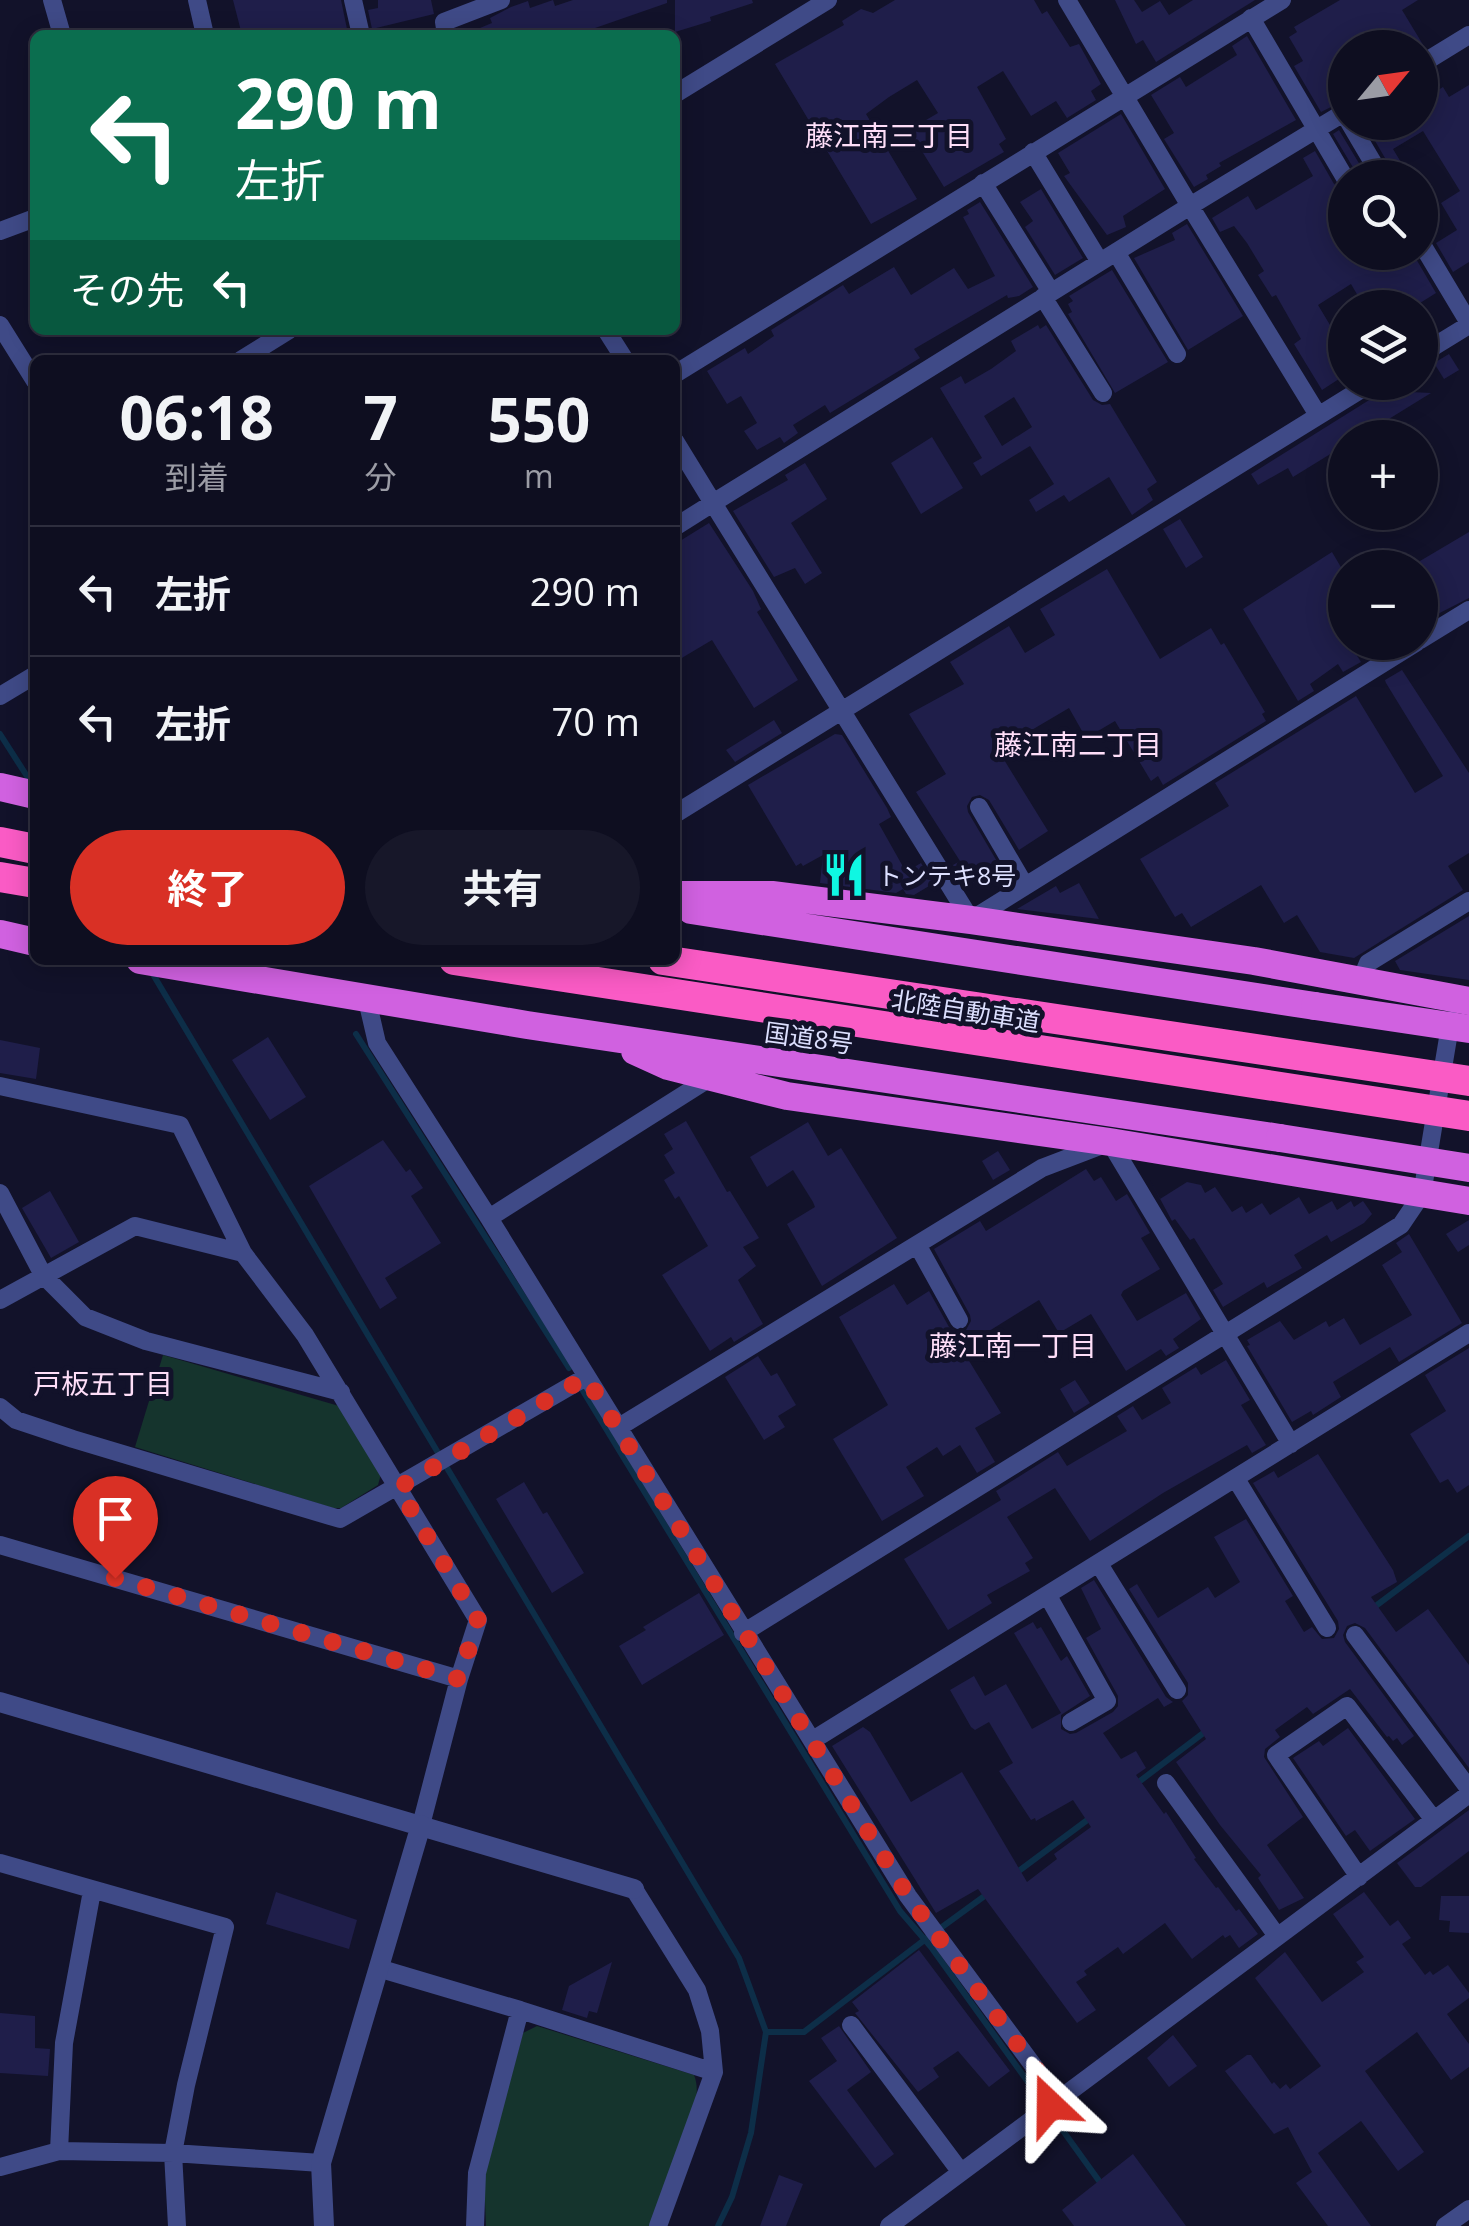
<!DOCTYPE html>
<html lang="ja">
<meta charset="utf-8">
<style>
:root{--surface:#0e0e20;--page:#171729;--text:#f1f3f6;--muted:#9b9ca5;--line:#2e2e3e;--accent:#d93025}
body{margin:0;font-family:"Open Sans","Noto Sans JP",sans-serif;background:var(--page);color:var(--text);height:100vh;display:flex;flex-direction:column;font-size:38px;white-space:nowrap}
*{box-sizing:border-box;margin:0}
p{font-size:32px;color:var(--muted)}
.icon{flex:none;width:55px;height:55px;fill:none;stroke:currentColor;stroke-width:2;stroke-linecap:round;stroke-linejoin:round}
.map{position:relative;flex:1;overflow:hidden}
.sheet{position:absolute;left:30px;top:355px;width:650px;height:610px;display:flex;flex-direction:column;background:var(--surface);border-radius:15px;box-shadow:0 5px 25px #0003,0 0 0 2px var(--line)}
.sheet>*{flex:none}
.hud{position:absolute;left:30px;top:30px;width:650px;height:305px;border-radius:15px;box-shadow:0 5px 25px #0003,0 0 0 2px var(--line);background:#0b6e4f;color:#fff;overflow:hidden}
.needle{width:65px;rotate:61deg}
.tools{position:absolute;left:1328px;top:30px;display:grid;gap:20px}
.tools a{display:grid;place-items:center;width:110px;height:110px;border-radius:50%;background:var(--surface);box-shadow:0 5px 25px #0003,0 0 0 2px var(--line);font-size:50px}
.pin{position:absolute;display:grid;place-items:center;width:85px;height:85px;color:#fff;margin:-102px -42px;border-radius:50% 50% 50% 0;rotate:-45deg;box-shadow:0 0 10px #0007}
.pin .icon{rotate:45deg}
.me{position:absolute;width:110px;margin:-55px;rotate:337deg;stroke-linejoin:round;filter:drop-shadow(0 0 8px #0008)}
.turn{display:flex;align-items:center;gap:35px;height:210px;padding:0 40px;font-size:45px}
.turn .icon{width:130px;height:130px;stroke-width:2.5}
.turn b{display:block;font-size:70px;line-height:85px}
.then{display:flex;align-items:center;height:95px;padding:0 40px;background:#0003;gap:20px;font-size:38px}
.eta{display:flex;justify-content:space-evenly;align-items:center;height:170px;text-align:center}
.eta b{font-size:60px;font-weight:700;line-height:70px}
.primary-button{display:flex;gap:20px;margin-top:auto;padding:20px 40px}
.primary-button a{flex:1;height:115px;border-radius:60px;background:var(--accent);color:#fff;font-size:40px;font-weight:700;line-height:115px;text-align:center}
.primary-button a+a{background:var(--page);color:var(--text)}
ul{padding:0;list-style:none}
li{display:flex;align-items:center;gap:30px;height:130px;padding:0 40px;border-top:2px solid var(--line)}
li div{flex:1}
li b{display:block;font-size:38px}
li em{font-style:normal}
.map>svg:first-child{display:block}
</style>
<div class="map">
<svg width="1469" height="2226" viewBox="0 0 1469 2226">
<rect width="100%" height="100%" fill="#12122a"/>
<path fill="#15342d" d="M163,1355l176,51 42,68 -3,11 -37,23h-8l-198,-61z
M537,2026l157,49c14,31 -29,118 -42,151h-166l-2,-52 39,-141z"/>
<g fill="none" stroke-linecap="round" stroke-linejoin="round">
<path stroke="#0d2e48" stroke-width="6" d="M475,360l4,-2
M0,734l32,50
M151,971l588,987 27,74 -15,101 -19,64 -14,29
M356,1034l213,334
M583,1391l317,520 31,36 171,238
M1373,1608l96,-72
M1136,1784l70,-53
M1016,1873l74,-55
M942,1927l48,-35
M766,2032h38l123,-94"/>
</g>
<path fill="#1f1e4a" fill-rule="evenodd" d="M233,0h108l6,29 -8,2 1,4h-98z
M378,0h53l3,14 -62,15 -4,-19 10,-2z
M553,0l2,6 18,-6h94v3l-92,32h-112l29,-12 -2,-5 21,-11 17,-6 2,7z
M675,0h77l1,3 -43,14 1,4 -36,11z
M895,0h139l8,14 5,-3 23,36 9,-3 22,40 -10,7 5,9 -29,18 -11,-17 -25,15 -28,-45 -26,16 29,52 -7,5 5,8 -60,35 -35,-57 29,-17 -21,-33 -28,17 -23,17 51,85 -46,25 -96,-160 69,-39 -2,-4 19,-12 12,4z
M1115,0h19l8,12 18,-11 9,14 24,-15h62l-99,62 -13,-22 -7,4z
M1340,0h78l-16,10 23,38h-80v52l-24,12 -27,-46 9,-5 -14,-24 8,-5 -3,-5z
M1247,36l49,84 -77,43 2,3 -15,9 2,4 -14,8 -30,-48 10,-6 -23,-38 29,-18 6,10 51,-32 -5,-9z
M1469,85v177l-16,10 -17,-29 21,-13 -16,-27 19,-12 -37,-60 -30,18 9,15 -10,6 -28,-48h56v-17l11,-7 -1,-3 13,-8 6,10z
M1121,114l44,75 -42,27 3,11 -19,8 -43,-59 6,-3 -12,-20z
M1339,130l24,40 -6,4 -24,-40z
M1315,151l19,33 11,6v62h67l24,41 -24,15h-47l-14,-24 -33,21 27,45v25l-23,15 -28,-46 7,-5 -25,-44 -4,2 -14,-22 6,-4 -17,-28 -13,-17 -14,6 -8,-14 36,-22 8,14 57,-34 -10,-18z
M1041,189l42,69 -28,17 -30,-48 8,-6 -13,-19z
M980,202l53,85 -14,9 -11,2 -1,-3 -93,54 6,9 -90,55 -5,-8 -32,20 5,8 -14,10 -4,-6 -23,13 -13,-19 13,-8 -16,-27 -14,8 -20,-33 38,-23 3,6 26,-18 -3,-6 72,-45 6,9 45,-27 17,28 43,-27 14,21 27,-13 -32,-59 6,-3 -2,-4z
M1187,224l56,92 -55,34 -54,-92 41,-18 -3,-7z
M1112,270l56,92 -53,31 -47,-79 4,-2 -4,-8 5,-3 -4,-5z
M1038,325l2,4 6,-4 47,75 9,5 8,-1 47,78 -10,7 6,11 -21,15 -23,-38 -40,25 -5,-7 -28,17 -7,-12 25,-16 -24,-38 -49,30 -8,-13 9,-5 -42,-70 21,-12 4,8 26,-15 25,-18 -5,-10zM1014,397l18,30 -30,19 -18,-30z
M1449,354l10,16 -15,9 -10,-16z
M1398,382h6l6,10 21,1 -73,45h-13v7l-52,32 -5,-9 -30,17 -7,-11z
M932,437l31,51 -42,26 -30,-51z
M805,463l22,36 -36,24 31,50 -17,11 -10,-16 -21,9 -41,-66 55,-31 -3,-5z
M1180,519l23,38 -17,11 -23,-39z
M709,523l44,68 8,18 -4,3 41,68 -44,28 -42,-68 -37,22v-118z
M1469,532v66l-49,25v-62z
M1332,552l13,22v68h30l-19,12 5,8 -18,10 -5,-8 -28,20 4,7 -16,10 -55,-92z
M1107,569l53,90 51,-31 10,17 3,-2 41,69 -3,2 4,7 -103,64 -5,-9 -7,5 -36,-60 -29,17 -17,-30 -71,42 50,81 -29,19 -30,-50 -9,-5 -8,2 -5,9 1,6 34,58 -27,15 -3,-5 -8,4 -11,-19 7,-4 -44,-69 30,-18 -37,-60 55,-30 -14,-22 59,-36 16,27 30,-18 -15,-26z
M1402,670l67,103v80l-21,13 15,24 -109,68 -34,-6 -23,-37 -13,8 -23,-38 -70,42 -9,-14 -7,4 -35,-58 89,-53 -14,-23 141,-87 59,97 28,-17 -57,-93 -1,-3z
M774,720l8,13 -47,29 -9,-12z
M835,734l7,1 45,73 4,9 -12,7 27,48 15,-9 13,20 -20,12 -8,-1 -3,-5 -7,4 -76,-10 3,-28 -20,11 -2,-3 -5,3 -48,-81z
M1079,883l20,36 -82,-10 39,-23 4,7z
M1469,916v64l-69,-10 -5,-9z
M268,1037l38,60 -36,23 -38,-60z
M0,1040l40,8 -4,31 -36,-6z
M686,1121l41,71 3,-1 29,47 -16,9 13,19 -18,14 25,44 -29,18 -3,-5 -21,14 -48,-76 46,-29 -29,-50 -4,3 -11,-19 11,-7 -11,-18 9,-6 -9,-15z
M808,1122l20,34 13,-8 56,90 -75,48 -35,-62 28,-17 -2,-5 -20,-32 -26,17 -17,-30z
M383,1140l23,32 4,-3 13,19 -12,8 30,47 -56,35 12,20 -17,11 -71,-123z
M998,1151l12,19 -17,10 -11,-19z
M1086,1169l8,12 7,-4 15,24 11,-7 23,39 -9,5 19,31 -37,22 -2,4 16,26 49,-28 15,26 -28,20 6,9 -13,8 -5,-7 -35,22 -35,-57 -32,19 -20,-33 -58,36 1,2 -19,13 38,62 -26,15 20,34 -18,11 -17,-28 -17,11 -6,-9 -31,20 18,29 -42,25 -49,-82 55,-34 -49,-88 55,-33 13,21 22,-14 20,36 9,5 8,-2 5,-9 -1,-6 -36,-66 46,-28 6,10z
M1150,1180l10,19 27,-17 14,3 4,8 10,-6 17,25 10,-6 4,7 16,-10 8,12 29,-18 10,17 23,-13 5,9 14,-9 3,6 9,-6 9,13 -8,9 -33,19 -4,-7 -33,20 8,13 -35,20 -3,-6 -41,25 -10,-17 10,-6 -29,-46 -4,2 -15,-21 -3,2z
M50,1191l29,51 -28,16 -29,-50z
M1469,1220v25l-11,7 -12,-18z
M1409,1234l53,89 -63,39 -9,-15 -57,35 8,15 -28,18 -2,-4 -19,11 -45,-76 3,-1 -3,-5 33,-19 14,19 32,-19 3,6 15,-9 16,27 52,-30 -30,-50 20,-13 -6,-9z
M1469,1348v137l-12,8 -9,-14 -8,4 -30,-49 36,-23 -21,-36z
M758,1356l13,20 6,-3 19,32 -18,11 7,11 -21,13 -39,-63z
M1226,1360l24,40 -9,5 25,40 -14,8 -5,-8 -84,48 -73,48 -35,-53 -48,29 26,41 -8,5 5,8 -43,24 5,8 -44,27 -44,-71 97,-59 -5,-9 62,-39 9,14 60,-35 -10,-15 16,-10 9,14 29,-17 -9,-15 34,-21 5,8z
M1075,1380l15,23 -16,10 -14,-24z
M1318,1454l75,116 4,12 -26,15 25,35 32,-23 41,56v103l-104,-140 -10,-5 -8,3 -4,9 2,7 69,94 -12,9 -5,-7 -4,3 -4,-5 -2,1 -37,-48 -37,25 -6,-7 -32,23 5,7 -15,12 -1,8 39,60 -36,28 37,53 -25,12 -21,-32 3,-3 -41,-50 -44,-63 30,-23 -24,-38 6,-6v-12l-59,-94 8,-5 21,34 50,-31 7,11 25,-16 -26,-45 32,-18 47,77 -8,5 19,31 8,-5 10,12 12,-1 5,-9 -1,-8 -85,-138 21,-12 4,7z
M524,1482l19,32 4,-2 37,61 -32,20 -56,-94z
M1094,1580l72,117 7,5 -9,5 -6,-9 -55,35 18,26 15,-8 10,17 -10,7 28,39 2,-2 30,46 -2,1 22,29 2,-1 18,24 3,-2 19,25 -19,14 -9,-13 -5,3 -2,-3 -31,24 -27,-36 -42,31 -5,-7 -34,24 3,4 -11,7 20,28 -19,13 -99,-134 -42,24 -104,-167 31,-19 7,5 41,70 51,-30 65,110 30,-23 -3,-5 37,-27 -18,-27 -37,21 -1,-3 -4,2 -32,-49 14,-8 -24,-41 -14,8 -4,-3 -21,-37 24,-14 11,20 21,-12 26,45 29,-16 -47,-80 19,-11 4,7 4,-2 20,34 6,-5 23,40 -29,19v14l9,5 6,-1 37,-21 5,-6v-10l-32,-58 15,-9 -20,-41z
M699,1593l25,42 -82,50 -23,-39 27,-16 -3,-3z
M1348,1728l67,91 -45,32 -15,-21 -9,6 -53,-78 26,-17 4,5z
M1469,1810v41l-48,36h-6l-18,-24z
M276,1892l81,28 -8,29 -83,-25z
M1364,1892l26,34 8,-6 13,18 -9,6 23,31 5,-4 3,4 15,-10 21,28v5l-22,16 22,30v23l-18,13 -34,-48 -52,39 59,81 -26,19 -37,-50 -43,32 53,73h-43l-32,-43 16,-11 -24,-45 -14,7 -49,-63 22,-16h4l21,29 2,-2 6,7 6,-5 4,5 31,-23 -66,-88 30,-26 37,50 42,-30 -8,-10 8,-5 -31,-43z
M1441,1896h28v37l-20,-1 1,-11 -11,-1z
M919,1950l91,121 -21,16 -31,-36 -25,17 6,9 -21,15 -63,-79 4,-2 -7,-9z
M612,1962l-15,51 -8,-2 -2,7 -25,-8 7,-24z
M0,2013l35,3v32l15,1 -2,27 -48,-3z
M839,2026l32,46 -24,18 47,64 -19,14 -66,-87 28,-20 -16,-23z
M1173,2035l24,31 -28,21 -22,-29z
M1133,2154l53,72h-112l-12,-16z
M779,2175l24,9 -17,42h-26z"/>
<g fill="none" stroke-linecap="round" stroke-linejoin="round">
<path stroke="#3f4a87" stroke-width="18" d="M52,0l10,35
M197,0l8,35
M353,0l8,35
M1067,0l123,206 155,-94
M1251,18l94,160
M446,35l-2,-13 57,-22
M1420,65l49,-30
M675,94l153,-94
M1349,122l33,56
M1033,152l67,110
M983,183l68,109
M0,231l35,-13
M1420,241l49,82
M1116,252l61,102
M1043,297l60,96
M0,325l35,56
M606,330l19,30
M1420,355l49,-30
M241,360l48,-30
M675,374l607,-374
M675,441l38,62 477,-297 128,209
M675,527l38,-24 258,417 446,-278
M1420,640l49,-30
M0,696l35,-21
M979,807l45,77
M675,814l698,-432
M1361,980l7,-17 101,-62
M367,1000l10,43 112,175 419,678 150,203
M0,1086l180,39 63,128 62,82 173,285 -19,59 -38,146
M0,1193l43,82 42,42 61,24 195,51
M489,1218l221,-140
M918,1246l41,74
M0,1300l135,-74 108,27
M0,1407l16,13 57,19 267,80 246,-142
M619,1427l423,-259 68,-26 181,302
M1236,1479l91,149
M0,1545l459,134
M1099,1564l78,126
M1048,1596l59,105 -36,21
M743,1633l658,-408 21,-31 29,-174
M1355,1635l114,154
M813,1740l656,-407
M1166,1783l111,153
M0,1863l225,64 -39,158 -13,68 4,73
M1359,1877l-83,-122 71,-49 87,114
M634,1889l63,101 13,41 4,41
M378,1968l142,42 -43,163 -2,53
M520,2010l194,62 -56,154
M851,2025l109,146
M59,2151l5,-108 28,-152
M0,2167l59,-16 114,2 148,10
M889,2226l580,-432
M1445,2226l24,-17"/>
<path stroke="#3f4a87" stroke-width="20" d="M0,1702l634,187
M324,2226l-3,-63 100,-338"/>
<path stroke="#d061e0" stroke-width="28" d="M0,787l35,8
M675,895h97l199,25 283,41 215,40
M691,910l624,96
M0,934l35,8
M140,960l387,65 753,113
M635,1051l33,15 119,30 323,46 359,59"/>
<path stroke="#fa5bc5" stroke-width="30" d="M0,842l35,7
M0,877l35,6"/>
<path stroke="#d061e0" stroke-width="28" d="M1315,1006l154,23
M1280,1138l189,30"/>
<path stroke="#fa5bc5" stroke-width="30" d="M454,960l1015,156
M663,960l806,121"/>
</g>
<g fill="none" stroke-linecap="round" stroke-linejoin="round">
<path stroke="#d93025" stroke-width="18" stroke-dasharray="0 32.4" d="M115,1578l344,101 19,-59 -80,-132 188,-111 322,519 150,203 -8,6"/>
</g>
<defs>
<g id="restaurant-bare" transform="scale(3.45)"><path d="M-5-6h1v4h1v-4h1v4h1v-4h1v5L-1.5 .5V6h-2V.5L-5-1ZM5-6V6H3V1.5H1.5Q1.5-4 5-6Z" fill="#0ff7e2" stroke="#12122a" stroke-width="2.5" paint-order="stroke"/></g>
</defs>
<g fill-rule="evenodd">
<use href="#restaurant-bare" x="844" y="875"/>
</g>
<g text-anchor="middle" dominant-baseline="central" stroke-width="10" stroke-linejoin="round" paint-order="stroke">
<g font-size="25" fill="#dcdffe" stroke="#12122a" text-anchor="start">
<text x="877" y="875">トンテキ8号</text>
</g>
<g font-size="25" fill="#dcdffe" stroke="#12122a">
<text transform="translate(966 1010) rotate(9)">北陸自動車道</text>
<text transform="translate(809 1037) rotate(8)">国道8号</text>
</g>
<g font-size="28" fill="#fedef8" stroke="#12122a">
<text x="889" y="135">藤江南三丁目</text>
<text x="1078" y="744">藤江南二丁目</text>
<text x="1013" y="1345">藤江南一丁目</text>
<text x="103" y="1383">戸板五丁目</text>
</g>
</g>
</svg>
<div class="tools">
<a><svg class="needle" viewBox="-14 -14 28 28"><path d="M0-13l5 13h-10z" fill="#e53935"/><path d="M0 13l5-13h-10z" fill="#9b9ca5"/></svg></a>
<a><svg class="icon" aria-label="search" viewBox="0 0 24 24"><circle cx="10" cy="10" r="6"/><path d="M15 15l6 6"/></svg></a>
<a><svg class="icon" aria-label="layers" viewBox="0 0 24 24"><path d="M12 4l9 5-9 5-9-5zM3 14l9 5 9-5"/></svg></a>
<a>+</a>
<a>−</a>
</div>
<div class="pin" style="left:115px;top:1578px;background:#d93025"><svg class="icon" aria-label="arrive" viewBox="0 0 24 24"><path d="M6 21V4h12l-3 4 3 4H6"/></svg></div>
<svg class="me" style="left:1050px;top:2105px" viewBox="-20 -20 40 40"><path d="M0-17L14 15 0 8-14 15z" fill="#d93025" stroke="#fff" stroke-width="4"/></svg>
<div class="hud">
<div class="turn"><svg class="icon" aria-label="left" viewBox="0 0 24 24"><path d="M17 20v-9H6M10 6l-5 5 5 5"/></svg><div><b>290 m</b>左折</div></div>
<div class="then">その先<svg class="icon" aria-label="left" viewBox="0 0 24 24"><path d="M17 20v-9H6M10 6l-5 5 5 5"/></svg></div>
</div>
<section class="sheet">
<div class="eta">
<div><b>06:18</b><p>到着</p></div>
<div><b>7</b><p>分</p></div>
<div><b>550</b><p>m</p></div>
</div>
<ul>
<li><svg class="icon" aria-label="left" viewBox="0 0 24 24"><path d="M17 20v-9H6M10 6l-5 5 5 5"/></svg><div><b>左折</b></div><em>290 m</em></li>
<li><svg class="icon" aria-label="left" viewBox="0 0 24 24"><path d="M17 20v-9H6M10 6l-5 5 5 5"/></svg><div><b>左折</b></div><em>70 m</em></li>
</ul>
<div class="primary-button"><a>終了</a><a>共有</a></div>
</section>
</div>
